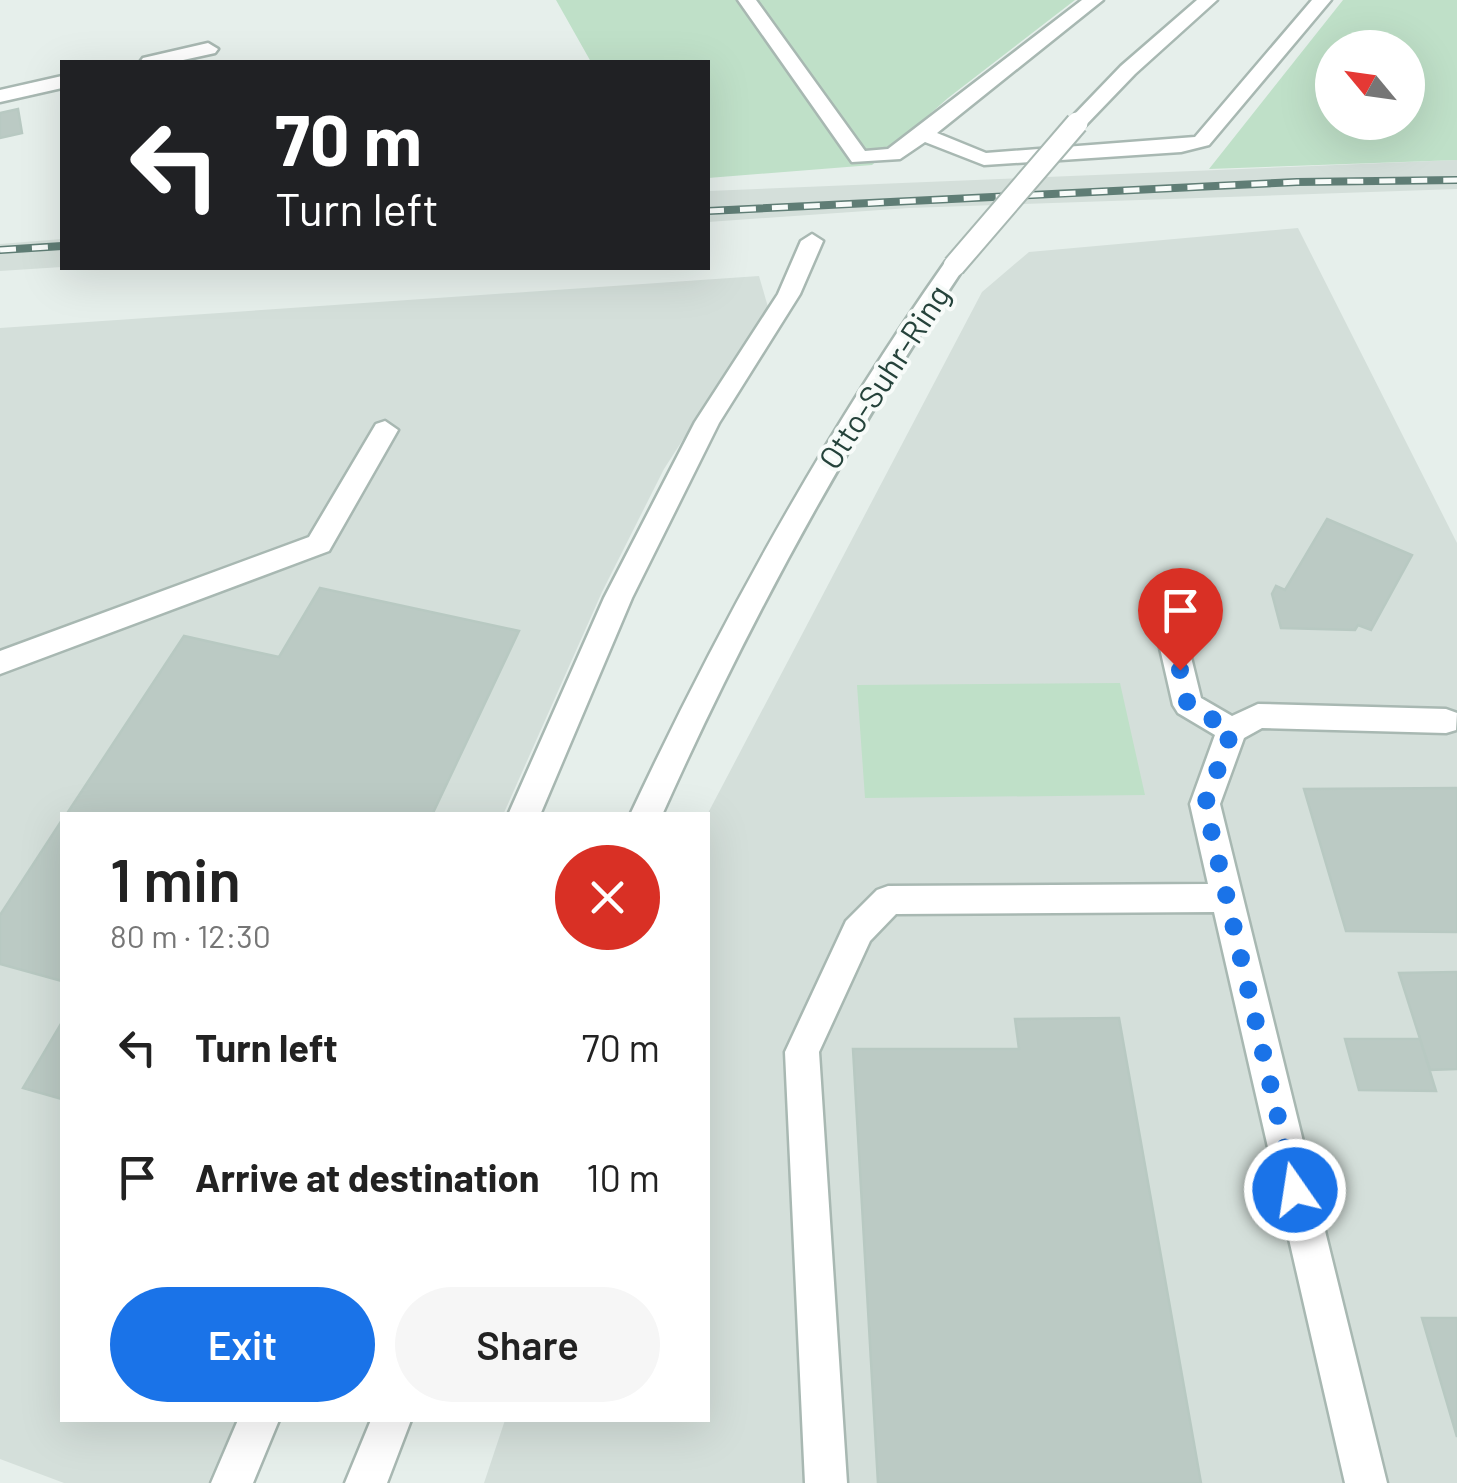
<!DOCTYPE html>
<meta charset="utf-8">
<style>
:root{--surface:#fff;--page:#f6f6f6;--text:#222;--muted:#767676;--accent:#1a73e8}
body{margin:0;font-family:Barlow,sans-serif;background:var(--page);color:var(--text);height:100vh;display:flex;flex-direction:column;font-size:38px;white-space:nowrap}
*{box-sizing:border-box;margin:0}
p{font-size:32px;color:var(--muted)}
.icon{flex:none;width:55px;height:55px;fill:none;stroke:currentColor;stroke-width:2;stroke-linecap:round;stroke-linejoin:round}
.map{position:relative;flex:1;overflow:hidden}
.panel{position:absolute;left:60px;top:812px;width:650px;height:610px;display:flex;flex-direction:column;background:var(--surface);border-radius:0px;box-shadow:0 10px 40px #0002}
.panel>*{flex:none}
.hud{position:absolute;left:60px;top:60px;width:650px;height:210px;border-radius:0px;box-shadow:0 10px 40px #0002;background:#202124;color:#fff;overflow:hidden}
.needle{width:65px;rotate:299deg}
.buttons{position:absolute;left:1315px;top:30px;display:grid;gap:20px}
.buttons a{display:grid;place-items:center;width:110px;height:110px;border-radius:50%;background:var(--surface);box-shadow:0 10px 40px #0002;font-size:50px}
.pin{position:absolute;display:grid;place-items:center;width:85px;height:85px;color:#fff;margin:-102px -42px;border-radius:50% 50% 50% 0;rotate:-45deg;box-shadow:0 0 10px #0007}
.pin .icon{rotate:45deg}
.me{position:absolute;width:110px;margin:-55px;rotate:347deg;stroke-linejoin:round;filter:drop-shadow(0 0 8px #0008)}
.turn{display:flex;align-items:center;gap:35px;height:210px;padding:0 50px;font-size:45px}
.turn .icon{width:130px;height:130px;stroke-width:2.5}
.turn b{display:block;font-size:70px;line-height:85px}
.round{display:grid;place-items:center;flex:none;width:105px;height:105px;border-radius:52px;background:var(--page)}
.headline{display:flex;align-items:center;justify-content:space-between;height:170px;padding:0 50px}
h1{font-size:60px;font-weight:600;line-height:75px}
.cta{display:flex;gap:20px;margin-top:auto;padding:20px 50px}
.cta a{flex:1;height:115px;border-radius:60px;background:var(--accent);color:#fff;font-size:40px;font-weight:600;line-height:115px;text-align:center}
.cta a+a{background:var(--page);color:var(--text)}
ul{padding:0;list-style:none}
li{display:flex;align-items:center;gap:30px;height:130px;padding:0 50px}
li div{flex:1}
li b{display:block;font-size:38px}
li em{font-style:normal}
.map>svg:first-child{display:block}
</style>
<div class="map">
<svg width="1457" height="1483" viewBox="0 0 1457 1483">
<rect width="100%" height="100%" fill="#e6efeb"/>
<path fill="#d4dfda" d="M1457,160v29l-548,19 -201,14v-31z
M1298,228l159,315v940h-973l21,-63h203l-1,-605 275,-523 47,-40z
M62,239v28l-62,4v-27z
M759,276l9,31 -104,162 -62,123 -99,223h-441v605h174l-28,63h-144l-64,-24v-1131z"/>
<path fill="#bfe0c8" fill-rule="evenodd" d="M556,0h519l-127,98 -76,67 -164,13v-116h-117z
M1343,0h114v160l-248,9zM1332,48h76v74h-76z
M1120,683l25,112 -280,3 -8,-113z"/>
<path fill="#bbcac4" stroke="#b8c9c2" stroke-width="2.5" d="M18,109l4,24 -22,5v-25z
M1327,519l85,36 -41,75 -13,-5 -3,5 -74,-2 -9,-34 4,-8 9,4z
M320,588l199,43 -87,184h-366l118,-179 95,21z
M1457,788v144l-111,-1 -42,-142z
M62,820v161l-62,-17v-49z
M1457,972v97l-27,1 -31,-97z
M1119,1018l82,465h-323l-25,-434h166l-4,-30z
M62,1022v77l-39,-11z
M1345,1039h75l16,52 -77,-1z
M1422,1318h35v119z"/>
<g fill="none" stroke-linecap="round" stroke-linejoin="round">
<g stroke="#a8b8b2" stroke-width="5">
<path id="minor" d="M738,0h18l109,151 23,-2 194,-149h21l-166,133 49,20 209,-16 117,-137h19l-122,145 -28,7 -197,13 -59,-23 -25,17 -48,3z
M1197,0h20l-82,74 -51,53h-14v-8l51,-53z
M208,43l10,6 -3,4 -41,9h-34l3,-4z
M62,76v12l-62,14v-12z
M812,234l11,7 -23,53 -81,129 -87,175 -92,217h-32l96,-217 91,-176 83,-128 23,-53z
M954,259l11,7c-118,175 -217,357 -303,549h-32c91,-194 193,-379 316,-554z
M385,421l13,9 -69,121 -329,123v-23l309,-114 67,-113z
M1163,589l10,4 4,7 24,98 31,18 26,-12 188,5 11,4 -1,17 -10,3 -184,-5 -18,10 -24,66 167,679h-42l-131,-571 -318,2 -26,27 -51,111 28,431h-42l-20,-431 61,-131 31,-31 11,-4 320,-2 -18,-80 25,-69 -37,-22 -5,-8 -24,-105 4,-7z
M238,1420h41l-26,63h-42z
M371,1420h40l-24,63h-42z"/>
</g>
<use href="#minor" fill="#fff" fill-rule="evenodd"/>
<g stroke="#5f7d75" stroke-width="8">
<path id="rail" d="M708,211l589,-29 160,-2
M0,250l62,-4"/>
</g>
<use href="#rail" stroke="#f7fbf9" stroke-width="5" stroke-dasharray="16" stroke-linecap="butt"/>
<g stroke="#a8b8b2" stroke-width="25" stroke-linecap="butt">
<path id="minor-bridge" d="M954,266l123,-143"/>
</g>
<use href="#minor-bridge" stroke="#fff" stroke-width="21"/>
</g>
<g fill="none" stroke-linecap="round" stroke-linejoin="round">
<path stroke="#1a73e8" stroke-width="18" stroke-dasharray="0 32.4" d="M1180,670l8,36 44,24 -27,74 90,386"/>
</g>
<g text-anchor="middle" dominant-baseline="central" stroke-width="8" stroke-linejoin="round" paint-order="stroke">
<g font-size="32" fill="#24423a" stroke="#f7fbf9">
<text transform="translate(883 376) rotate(-57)">Otto-Suhr-Ring</text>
</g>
</g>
</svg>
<div class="buttons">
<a><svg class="needle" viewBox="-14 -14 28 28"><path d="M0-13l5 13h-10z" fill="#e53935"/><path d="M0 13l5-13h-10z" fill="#767676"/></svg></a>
</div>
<div class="pin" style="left:1180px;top:670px;background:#d93025"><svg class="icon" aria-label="arrive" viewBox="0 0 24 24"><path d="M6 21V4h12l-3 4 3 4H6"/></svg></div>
<svg class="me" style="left:1295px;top:1190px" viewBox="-20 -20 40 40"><circle r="17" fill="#1a73e8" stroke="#fff" stroke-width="3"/><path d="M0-11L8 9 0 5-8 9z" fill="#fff"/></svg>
<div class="hud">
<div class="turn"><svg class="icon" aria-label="left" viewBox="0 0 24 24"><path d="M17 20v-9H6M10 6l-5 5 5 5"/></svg><div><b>70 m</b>Turn left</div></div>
</div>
<section class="panel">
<div class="headline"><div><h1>1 min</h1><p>80 m · 12:30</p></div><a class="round" style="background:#d93025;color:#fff"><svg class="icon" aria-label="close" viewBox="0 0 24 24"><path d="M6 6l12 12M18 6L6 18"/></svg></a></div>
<ul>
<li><svg class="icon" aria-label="left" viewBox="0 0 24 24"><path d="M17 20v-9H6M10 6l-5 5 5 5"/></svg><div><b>Turn left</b></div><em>70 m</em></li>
<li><svg class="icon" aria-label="arrive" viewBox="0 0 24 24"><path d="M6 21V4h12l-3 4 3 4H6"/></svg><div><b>Arrive at destination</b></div><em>10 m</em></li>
</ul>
<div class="cta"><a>Exit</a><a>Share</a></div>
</section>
</div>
